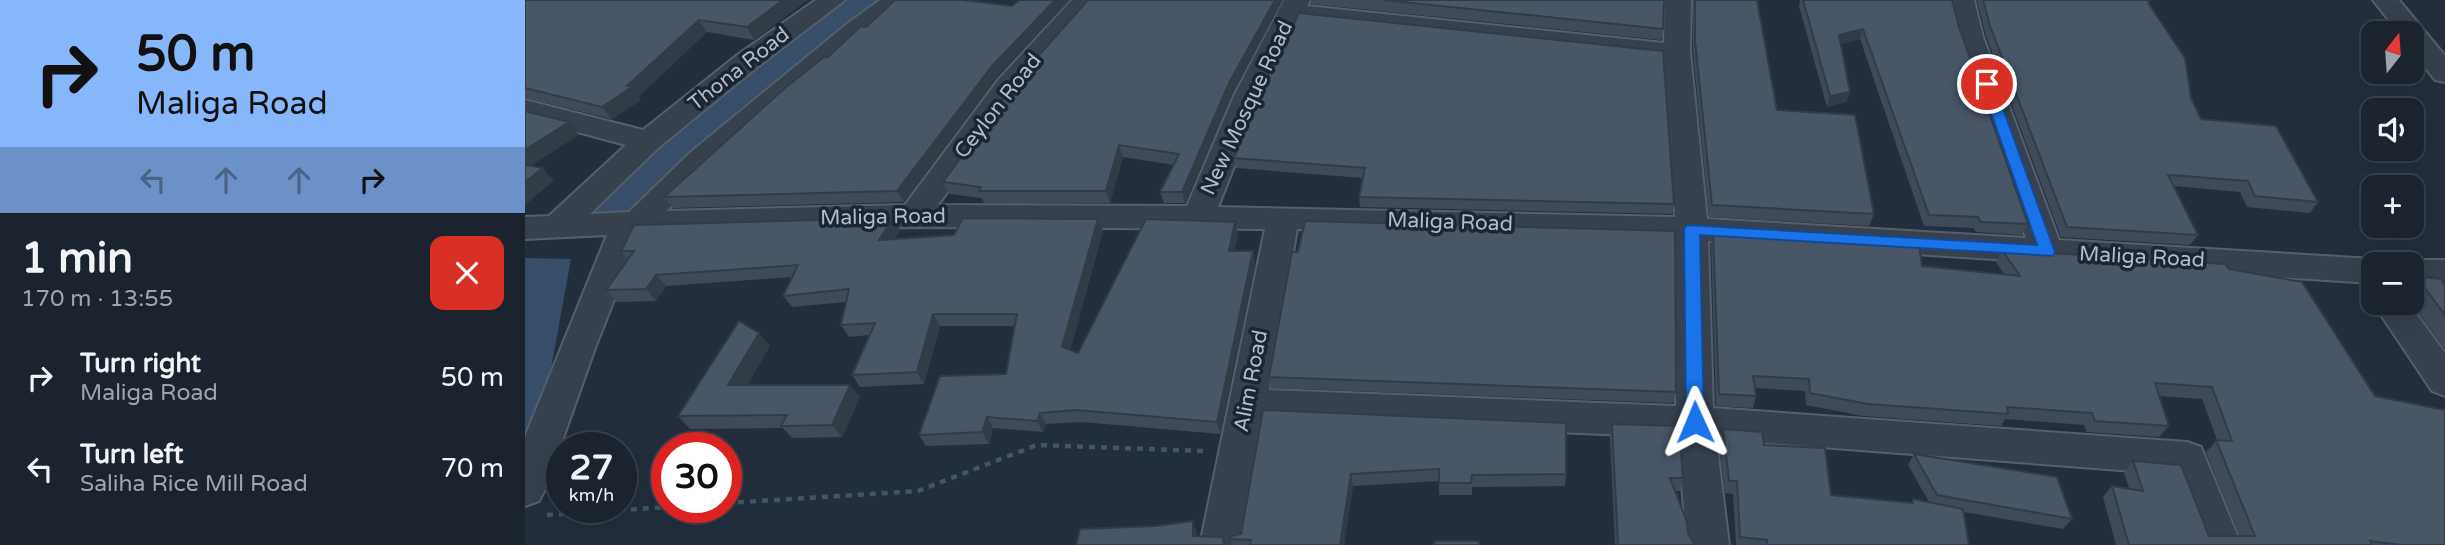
<!DOCTYPE html>
<meta charset="utf-8">
<style>
:root{--surface:#1a232e;--page:#272f3a;--text:#f1f3f6;--muted:#9fa4aa;--line:#38404a}
body{margin:0;font-family:"Varela Round",sans-serif;background:var(--page);color:var(--text);height:100vh;display:flex;flex-direction:column;font-size:26px;white-space:nowrap}
*{box-sizing:border-box;margin:0}
p{font-size:23px;color:var(--muted)}
.icon{flex:none;width:38px;height:38px;fill:none;stroke:currentColor;stroke-width:2;stroke-linecap:round;stroke-linejoin:round}
.map{position:relative;flex:1;overflow:hidden}
.side{display:flex;flex-direction:column;background:var(--surface);width:525px}
.side>*{flex:none}
.banner{background:#85b7fa;color:#111;overflow:hidden}
.needle{width:46px;rotate:17deg}
.controls{position:absolute;left:1836px;top:21px;display:grid;gap:14px}
.controls a{display:grid;place-items:center;width:63px;height:63px;border-radius:14px;background:var(--surface);box-shadow:0 7px 28px #0002,0 0 0 2px var(--line);font-size:35px}
.speed{position:absolute;left:21px;top:432px;display:flex;gap:14px;font-size:35px;font-weight:700;text-align:center}
.speed>*{display:grid;place-content:center;width:91px;height:91px;border-radius:50%;background:var(--surface);box-shadow:0 7px 28px #0002,0 0 0 2px var(--line);line-height:1}
.speed small{font-size:18px;font-weight:400}
.speed .limit{border:10px solid #d22;background:#fff;color:#111}
.pin{position:absolute;display:grid;place-items:center;width:60px;height:60px;color:#fff;margin:-30px;border:4px solid #fff;border-radius:50%;box-shadow:0 2px 7px #0007}
.me{position:absolute;width:77px;margin:-38px;rotate:359deg;stroke-linejoin:round;filter:drop-shadow(0 0 5px #0008)}
.turn{display:flex;align-items:center;gap:24px;height:147px;padding:0 21px;font-size:32px}
.turn .icon{width:91px;height:91px;stroke-width:2.5}
.turn b{display:block;font-size:49px;line-height:60px}
.lanes{display:flex;align-items:center;height:66px;padding:0 21px;background:#0003;justify-content:center;gap:35px;direction:ltr}
.lanes .off{opacity:.35}
.round{display:grid;place-items:center;flex:none;width:74px;height:74px;border-radius:14px;background:var(--page)}
.overview{display:flex;align-items:center;justify-content:space-between;height:119px;padding:0 21px}
h1{font-size:42px;font-weight:700;line-height:52px}
ul{padding:0;list-style:none}
li{display:flex;align-items:center;gap:21px;height:91px;padding:0 21px}
li div{flex:1}
li b{display:block;font-size:26px}
li em{font-style:normal}
main{display:flex;flex:1;min-height:0}
.map>svg:first-child{display:block}
</style>
<main>
<section class="side">
<div class="banner">
<div class="turn"><svg class="icon" aria-label="right" viewBox="0 0 24 24"><path d="M7 20v-9h11M14 6l5 5-5 5"/></svg><div><b>50 m</b>Maliga Road</div></div>
<div class="lanes"><svg class="icon off" aria-label="left" viewBox="0 0 24 24"><path d="M17 20v-9H6M10 6l-5 5 5 5"/></svg><svg class="icon off" aria-label="ahead" viewBox="0 0 24 24"><path d="M12 20V5M6 11l6-6 6 6"/></svg><svg class="icon off" aria-label="ahead" viewBox="0 0 24 24"><path d="M12 20V5M6 11l6-6 6 6"/></svg><svg class="icon" aria-label="right" viewBox="0 0 24 24"><path d="M7 20v-9h11M14 6l5 5-5 5"/></svg></div>
</div>
<div class="overview"><div><h1>1 min</h1><p>170 m · 13:55</p></div><a class="round" style="background:#d93025;color:#fff"><svg class="icon" aria-label="close" viewBox="0 0 24 24"><path d="M6 6l12 12M18 6L6 18"/></svg></a></div>
<ul>
<li><svg class="icon" aria-label="right" viewBox="0 0 24 24"><path d="M7 20v-9h11M14 6l5 5-5 5"/></svg><div><b>Turn right</b><p>Maliga Road</p></div><em>50 m</em></li>
<li><svg class="icon" aria-label="left" viewBox="0 0 24 24"><path d="M17 20v-9H6M10 6l-5 5 5 5"/></svg><div><b>Turn left</b><p>Saliha Rice Mill Road</p></div><em>70 m</em></li>
</ul>
</section>
<div class="map">
<svg width="1920" height="545" viewBox="0 0 1920 545">
<rect width="100%" height="100%" fill="#232f3d"/>
<path fill="#384d67" d="M307,0h65l-262,220 -77,6z
M0,258l46,1 -40,219 -6,9z"/>
<g fill="none" stroke-linecap="round" stroke-linejoin="round">
<g stroke="#555e6b" stroke-width="4">
<path id="street" d="M291,0h29l-89,68 -98,80 -68,66 39,-2 62,-60 156,-128 33,-24h29l-119,98 -124,113 239,-6 94,-126 73,-79h27l-80,91 -81,114 249,1 47,-110 50,-96h26l-3,6 357,37 1,-43h26l-1,52 17,167 319,19 -69,-201 -9,-37h26l9,37 76,203 314,19 13,5h-13v19l-665,-42 5,167 474,34 14,5 40,98h-42l-26,-71 -457,-35 13,106h-42l-9,-108 -414,-17 -22,125h-42l65,-316 -351,-2 -274,7 -45,114 -50,141 -6,12 -14,5v-69l82,-202 -82,4v-22l24,-1 77,-71 -101,-27v-18l118,30 93,-74zM774,20l102,9 263,30 11,158 -457,-10 44,-111zM772,229l379,11v166l-407,-16z
M1848,0h26l46,56v26l-10,-2 -24,-31v-16h-12z
M1886,260h34v24h-34v-20h-12z
M1848,303h35l37,50v43l-13,-5z"/>
</g>
<path stroke="#42595b" stroke-width="4.5" stroke-dasharray="6 6" stroke-linecap="butt" d="M201,503l192,-12 119,-46 166,6
M22,515l120,-8"/>
<use href="#street" fill="#36414d" fill-rule="evenodd"/>
</g>
<path fill="#3e4a58" d="M0,0h282l-53,40 -47,-8 -68,64 2,4 -29,19 -87,-21z
M786,0h353l-1,29 -2,11 -350,-36z
M1168,0h64l20,110 97,104 -5,12 -160,-9 -16,-165z
M1275,0h152l7,27 69,197 -6,11 -46,-3 -3,-4 -49,-2 -64,-187 -19,5 9,48 -4,10 -19,5 -28,-101z
M1452,0h171l1,4 52,115 117,83 -8,11 -63,-6 -7,-15 -66,-6 24,49 -8,10 -129,-8 -75,-201z
M472,77l-93,125 -231,6 -9,-11z
M737,87l412,117 -2,10 -312,-7 -1,-10 4,-19 -127,-10 -2,-10z
M707,95l-47,108h-21l-4,-11 14,-27 -51,-8 -13,46h-126l-2,-5 -33,-4 -6,-12z
M368,218l7,12 -6,9 60,-4 144,-16 5,12 -33,119 8,3 160,-120 -4,18h19l2,12 -35,171 -138,-12 -36,2 -3,8 -50,-4 -4,16 -63,2 -7,-11 87,-61 9,-48h-75l-16,58 -64,3 -8,-12 17,-40 -20,2 -8,-12 5,-23 -54,5 -9,-11 9,-19 -126,9 -10,15 -39,1 -11,-12 22,-31 -7,-8z
M1188,232l209,34 82,8 -8,-12 6,-12 227,19 216,276h-329l-13,-48 9,-11 17,2 -5,-15 9,-12 76,75h30l-33,-84 11,-12 -15,-41 -43,-3 10,30 -10,11 -73,-5 -2,-7 -79,-6 -4,7 -138,-10 -57,-11 -1,-14 -50,-3 1,8 -3,12 -37,-2 -5,-162z
M1886,276l34,9v64l-34,-46z
M245,346l-23,39 113,12 -18,40 -50,1 -9,-10 -93,1 -12,-13z
M744,377l407,15 -3,11 -401,-15z
M738,410l303,64 -1,12 -93,1v8h-33v-14l-86,5 -9,59h-112l-2,-6 11,-5z
M1087,424l71,54 -3,13h-5l13,42 7,12h-80l-5,-108z
M1198,429l41,16 67,50 80,8 2,-4 16,3 -21,-37 6,-11 158,65 -9,10 -100,-17 6,33h-233l-3,-51 -8,-1 -6,-51z"/>
<path fill="#323c47" d="M258,0h24l-53,40 -7,-13z
M530,0h15l-73,77 -93,125 -7,-11 95,-125z
M750,0h8l-51,95 -47,108 -3,-11 47,-109z
M174,20l8,12 -68,64 2,4 -29,19 -10,-12z
M1338,29l-3,10 -24,6 3,-10z
M1325,92l-4,10 -19,5 3,-11z
M44,122l10,13 -54,35v-20z
M594,145l4,12 -13,46 -4,-12z
M18,168l11,13 -29,24v-23z
M368,218l7,12 -14,22 -7,-12z
M573,219l5,12 -35,128 -6,-12z
M710,222l3,11 -6,30 -3,-12z
M728,251l2,12 -35,171 -3,-12z
M131,275l10,11 -10,15 -10,-12z
M408,314l7,12 -16,58 -7,-12z
M234,333l11,13 -30,52 -12,-13z
M325,385l10,12 -18,40 -10,-12z
M515,413l6,11 -3,8 -6,-11z
M462,417l6,11 -4,16 -7,-12z
M826,474l2,12 -9,59h-4z
M668,521l4,11 1,13 -5,-9z"/>
<path fill="#485666" stroke="#323c47" stroke-width="2" d="M0,0h258l-36,27 -48,-7 -72,66 5,1 -30,20 -77,-19z
M370,0h68l49,6 7,-6h36l-63,66 -95,125 -233,6 121,-109 39,-31h4l33,-31 5,1z
M563,0h187l-46,83 -47,109h-22l19,-38 -60,-9 -13,46h-127l2,-4 -38,-5 73,-101z
M858,0h281l-1,29z
M1170,0h62l20,110 78,5 19,99 -162,-9 -17,-165z
M1278,0h149l7,27 69,197 -47,-2 -3,-5 -49,-2 -66,-186 -24,6 11,57 -20,4z
M1458,0h165l1,4 36,54 6,40 10,21 75,7 42,76 -63,-6 -7,-15 -80,-6 30,60 -131,-8 -77,-201z
M774,13l364,38 11,153 -315,-7 6,-29 -131,-10 28,-71z
M0,111l44,11 -44,28z
M0,165l18,3 -18,14z
M368,218l-14,22 75,-5 9,-17 135,1 -36,128 16,6 68,-134 89,3 -6,29h24l-36,171 -141,-12 -36,3 -3,8 -50,-4 -5,15 -63,3 21,-59 66,-2 11,-60h-84l-16,58 -65,3 23,-52 -34,2 8,-36 -66,7 15,-31 -142,10 -10,14 -40,1 28,-39h-13l13,-26z
M780,221l370,10 1,161 -407,-15 23,-125h6z
M1188,232l206,12 3,22 98,10 -18,-26 223,14 4,5 73,13 73,114 70,14v135h-44l-31,-4 2,4h-243l-17,-59 31,5 -10,-30 48,4 28,71h46l-39,-96 16,1 -20,-54 -57,-4 14,43 -74,-5 -3,-8 -85,-6 1,7 -140,-10 -58,-11 -1,-14 -56,-3 3,20 -37,-2z
M1886,276l30,3 4,6v30l-21,-28h-13z
M214,321l20,12 -31,52h122l-18,40 -51,1 6,-11 -109,1z
M738,410l303,13v51l-94,1 -1,8h-32v-14l-88,5 -11,71h-90l1,-5 -21,-1 1,-3 10,-2z
M1087,424l67,2 4,52h-13l17,44 1,11 7,12h-77z
M1198,429l39,3 2,13 61,3 6,47 82,8v-4l50,10 6,36h-202v-5l-27,-3 -3,-56h-8z
M1389,454l143,23 15,42 -135,-24z
M668,521v15l30,1 1,8h-148l4,-16 76,-3z
M910,541h44v4h-45z"/>
<path fill="#1a73e8" stroke="#114b97" stroke-width="2" d="M1462,80l7,4 61,168 -2,4 -353,-21 4,187 -3,5 -6,2 -7,-2 -2,-5 -2,-193 3,-4 350,20 -56,-161z"/>
<g text-anchor="middle" dominant-baseline="central" stroke-width="7" stroke-linejoin="round" paint-order="stroke">
<g font-size="21" fill="#b2bbc8" stroke="#1c2632">
<text transform="translate(214 69) rotate(-38)">Thona Road</text>
<text transform="translate(473 106) rotate(-52)">Ceylon Road</text>
<text transform="translate(722 108) rotate(-65)">New Mosque Road</text>
<text transform="translate(358 217) rotate(-1)">Maliga Road</text>
<text transform="translate(925 222) rotate(2)">Maliga Road</text>
<text transform="translate(1617 257) rotate(3)">Maliga Road</text>
<text transform="translate(726 381) rotate(-79)">Alim Road</text>
</g>
</g>
</svg>
<div class="controls">
<a><svg class="needle" viewBox="-14 -14 28 28"><path d="M0-13l5 13h-10z" fill="#e53935"/><path d="M0 13l5-13h-10z" fill="#9fa4aa"/></svg></a>
<a><svg class="icon" aria-label="sound" viewBox="0 0 24 24"><path d="M4 9h4l5-4v14l-5-4H4zM17 9q2 3 0 6"/></svg></a>
<a>+</a>
<a>−</a>
</div>
<div class="speed"><div>27<small>km/h</small></div><div class="limit">30</div></div>
<div class="pin" style="left:1462px;top:84px;background:#d93025"><svg class="icon" aria-label="arrive" viewBox="0 0 24 24"><path d="M6 21V4h12l-3 4 3 4H6"/></svg></div>
<svg class="me" style="left:1170px;top:422px" viewBox="-20 -20 40 40"><path d="M0-17L14 15 0 8-14 15z" fill="#1a73e8" stroke="#fff" stroke-width="4"/></svg>
</div>
</main>
